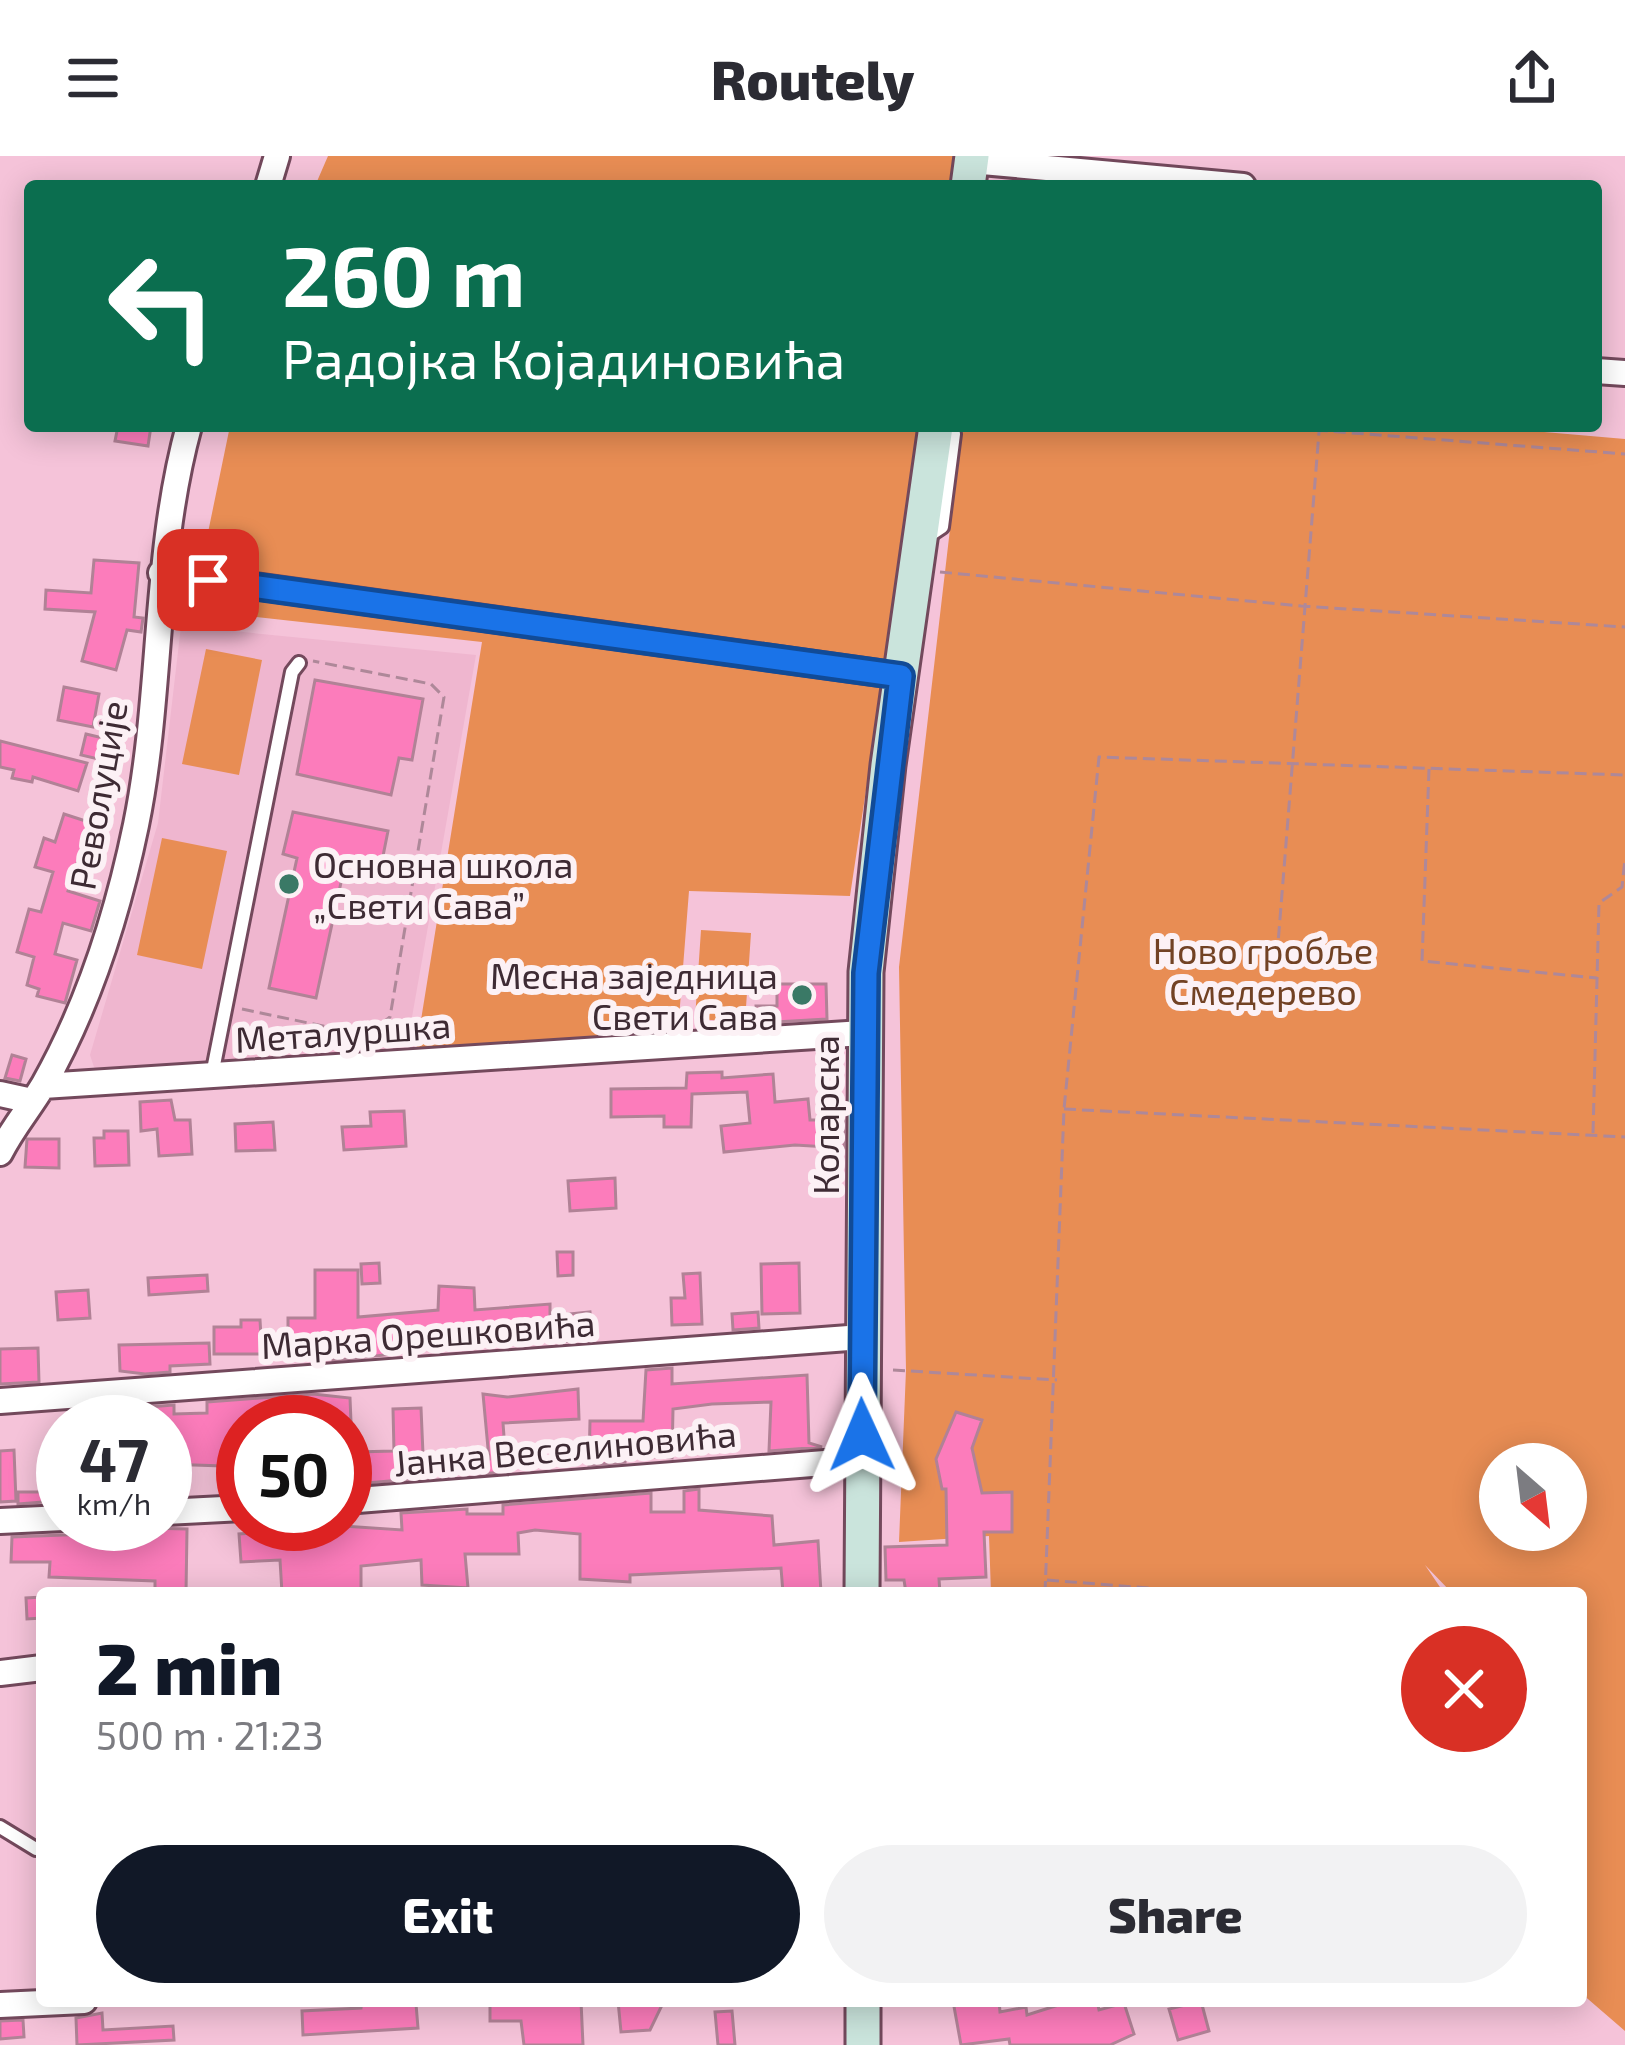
<!DOCTYPE html>
<meta charset="utf-8">
<style>
:root{--surface:#fff;--page:#f2f2f3;--text:#2b2b33;--muted:#7c7c81;--accent:#111827}
body{margin:0;font-family:"Exo 2",sans-serif;background:var(--page);color:var(--text);height:100vh;display:flex;flex-direction:column;font-size:45px;white-space:nowrap}
*{box-sizing:border-box;margin:0}
p{font-size:39px;color:var(--muted)}
.icon{flex:none;width:66px;height:66px;fill:none;stroke:currentColor;stroke-width:2;stroke-linecap:round;stroke-linejoin:round}
.map{position:relative;flex:1;overflow:hidden}
.side{position:absolute;left:36px;top:1431px;width:1551px;height:420px;display:flex;flex-direction:column;background:var(--surface);border-radius:12px;box-shadow:0 6px 30px #0003}
.side>*{flex:none}
.guide{position:absolute;left:24px;top:24px;width:1578px;height:252px;border-radius:12px;box-shadow:0 6px 30px #0003;background:#0b6e4f;color:#fff;overflow:hidden}
.needle{width:78px;rotate:152deg}
.buttons{position:absolute;left:1479px;top:1287px;display:grid;gap:24px}
.buttons a{display:grid;place-items:center;width:108px;height:108px;border-radius:50%;background:var(--surface);box-shadow:0 6px 30px #0003;font-size:60px}
.speed{position:absolute;left:36px;top:1239px;display:flex;gap:24px;font-size:60px;font-weight:700;text-align:center}
.speed>*{display:grid;place-content:center;width:156px;height:156px;border-radius:50%;background:var(--surface);box-shadow:0 6px 30px #0003;line-height:1}
.speed small{font-size:30px;font-weight:400}
.speed .limit{border:18px solid #d22;background:#fff;color:#111}
.pin{position:absolute;display:grid;place-items:center;width:102px;height:102px;color:#fff;margin:-51px;border-radius:24px;box-shadow:0 6px 18px #0006}
.me{position:absolute;width:132px;margin:-66px;rotate:359deg;stroke-linejoin:round;filter:drop-shadow(0 0 9px #0008)}
.turn{display:flex;align-items:center;gap:42px;height:252px;padding:0 60px;font-size:54px}
.turn .icon{width:156px;height:156px;stroke-width:2.5}
.turn b{display:block;font-size:84px;line-height:102px}
.round{display:grid;place-items:center;flex:none;width:126px;height:126px;border-radius:63px;background:var(--page)}
.head{display:flex;align-items:center;justify-content:space-between;height:204px;padding:0 60px}
h1{font-size:72px;font-weight:800;line-height:90px;color:var(--accent)}
.primary-button{display:flex;gap:24px;margin-top:auto;padding:24px 60px}
.primary-button a{flex:1;height:138px;border-radius:72px;background:var(--accent);color:#fff;font-size:48px;font-weight:800;line-height:138px;text-align:center}
.primary-button a+a{background:var(--page);color:var(--text)}
header{display:flex;justify-content:space-between;align-items:center;height:156px;padding:0 60px;background:var(--surface);font-size:54px;font-weight:800}
.map>svg:first-child{display:block}
</style>
<header><svg class="icon" aria-label="menu" viewBox="0 0 24 24"><path d="M4 6h16M4 12h16M4 18h16"/></svg>Routely<svg class="icon" aria-label="share" viewBox="0 0 24 24"><path d="M12 15V3M7 8l5-5 5 5M5 13v7h14v-7"/></svg></header>
<div class="map">
<svg width="1625" height="1889" viewBox="0 0 1625 1889">
<rect width="100%" height="100%" fill="#f5c3d9"/>
<path fill="#efb6cf" d="M181,470l295,29 -67,379 -15,18 -293,21 -7,-6 -4,-12 68,-232z"/>
<path fill="#e88d54" fill-rule="evenodd" d="M328,0h631l-5,30h-639z
M230,270h691l-71,470 -161,-5 -11,140 -262,20 66,-409 -290,-32z
M962,270h511l152,13v1592l-44,-38v-400h-129l-27,-28 19,28h-453l-2,-57 -90,6 7,-172 -7,-403zM1500,1308h66v66h-66z
M206,493l56,11 -23,115 -57,-11z
M162,682l65,13 -25,118 -65,-14z
M701,774l50,3 -6,89 -50,-3z"/>
<path fill="#fc7cbb" stroke="#b18296" stroke-width="3" d="M118,270h33l-3,20 -33,-5z
M94,404l45,3 -5,54 9,1 -2,14 -14,-2 -11,40 -34,-9 13,-49 -50,-3 1,-19 45,3z
M315,524l108,19 -11,61 -13,-2 -8,37 -94,-21z
M64,531l35,7 -6,33 -35,-7z
M86,578l30,7 -5,21 -30,-7z
M0,585l87,22 -9,28 -45,-14 -1,5 -20,-4 2,-8 -14,-3z
M293,656l95,19 -8,40 -35,-7 -29,134 -47,-10 28,-130 -14,-4z
M64,658l34,11 -6,19 -8,-2 -16,49 32,10 -9,30 -28,-8 -8,31 22,6 -12,43 -28,-7 2,-7 -12,-4 7,-28 -17,-5 12,-43 12,3 12,-40 -18,-5 9,-29 11,4z
M777,828h49l1,35 -71,4v-17h21z
M12,899l14,4 -6,22 -15,-3z
M722,916v6l51,-4 2,28 33,-3 2,21h34v28l-49,-3 -71,7 -3,-26 29,-3 -3,-31 -55,2 -1,33h-27v-11l-53,1v-28l75,-1 1,-15z
M171,944l4,20h15l2,34 -33,2 -2,-27 -16,2 -1,-29z
M404,955l2,35 -62,4 -2,-23 29,-1 -1,-14z
M273,966l2,28 -39,1 -1,-27z
M104,975h24l1,34 -34,1 -1,-28h10z
M27,983h32v29l-34,-1z
M615,1022l1,30 -46,3 -2,-30z
M557,1096h16v23l-15,1z
M379,1107l1,20 -18,1 -1,-20z
M799,1107l1,50 -38,1 -1,-50z
M315,1114h43v47l80,-7 1,-24 35,2 1,22 75,-6v12l40,-4 3,27 -33,3v-8h-44v10h-18v-6l-102,1v15l-63,6v-6l-45,1v-37h27z
M700,1117l2,51 -30,1 -1,-27h14l-2,-24z
M207,1119l1,16 -59,4 -1,-17z
M88,1134l2,28 -32,2 -2,-28z
M758,1156l1,16 -26,2 -1,-16z
M241,1164h19l2,34h-48v-27h27z
M209,1187l1,21 -40,2v6l-25,2 -25,-3 -1,-26z
M38,1192l1,34 -39,2v-35z
M672,1212v16l135,-9 2,68 13,4 -53,4 2,-49 -59,2 -39,5 -1,49 -47,-3v7l-36,3 1,-44h53l3,-51z
M578,1233l1,30 -76,4 3,41 -4,8 -21,2 -1,-15h9l-6,-65 24,3z
M313,1238l37,4 1,24h-51l1,-12 -36,-2v14h-22v70l-21,1 1,-27 -58,-2v-42h-18v-15l27,-2v9l33,-1v-11z
M421,1252l2,46h10l1,23 -78,7 -1,-32 39,-1 -1,-42z
M956,1256l26,8 -10,28 10,45 30,-1v40h-28l2,45 -47,2 1,14h-34l-2,-13h-18l-1,-33 62,-2 -1,-56h-4l-6,-30z
M14,1294l2,51 -16,1v-51z
M47,1312h16v29h-16z
M699,1333v21l73,6 2,29 44,-4 3,52h-38l-2,-25 -151,7v7l-50,-3v-45l-45,-4 -17,3 1,21h-54l3,34 -46,-3 -1,-25 -60,6v27h-79l-2,-33 -39,2 -2,-28 104,-8 59,4 -1,-17 66,-4v5h36v-9l148,-12v19h33v-21z
M18,1336h25v10l-25,2z
M108,1371l79,2 -1,64h-31v-12l-106,-4 1,-15h-39l1,-25 77,-3z
M42,1441v21l-15,1 -1,-21z
M362,1845l54,3 2,24 -115,7 -1,-24 59,-3z
M513,1845h68l2,44h-59l-3,-24h-31v-16z
M618,1845h46l-14,29 -29,2z
M953,1845h46l1,11 26,-5 1,8 44,-14h26l2,9 25,-7 10,31 -24,11h-100l-1,-6 -48,6z
M1201,1845l8,30 -31,9 -9,-31z
M732,1855l3,34h-17l-3,-33z
M102,1857l1,17 70,-4 1,14 -97,5 -1,-27z
M23,1864l1,17 -24,2v-18z"/>
<g fill="none" stroke-linecap="round" stroke-linejoin="round">
<g stroke="#73495c" stroke-width="18">
<path id="service" d="M924,383l18,-12 12,-93 -4,-8
M212,919l80,-403 7,-9
M0,1671l36,22"/>
</g>
<g stroke="#73495c" stroke-width="30">
<path id="minor" d="M971,5l272,25
M268,30l9,-30
M1596,215l29,2
M161,417l740,103
M43,930l820,-53
M0,938l32,7
M0,997c13,-26 30,-45 44,-69 44,-78 74,-172 92,-259 27,-132 17,-268 53,-399
M0,1245l862,-64
M345,1345l517,-41
M165,1356l78,-4
M0,1365l63,-3
M0,1517l42,-5
M0,1849l84,-4"/>
</g>
<g stroke="#73495c" stroke-width="39">
<path id="secondary" d="M968,30l4,-30
M862,1437l4,-621 22,-207 48,-339
M863,1845v44"/>
</g>
<path stroke="#ae8899" stroke-width="3" stroke-dasharray="12 6" stroke-linecap="butt" d="M1262,270l363,28
M940,416l361,34 324,21
M1429,613l-7,192 175,17
M1277,800l42,-524
M242,853l114,24 15,-2 19,-14 54,-320 -13,-13 -118,-23
M1064,953l561,28
M1593,977l6,-230 23,-16 3,-28
M893,1214l164,10
M1047,1424l164,13
M1045,1437l19,-484 35,-352 526,18"/>
<use href="#service" stroke="#fff" stroke-width="12"/>
<use href="#minor" stroke="#fff" stroke-width="24"/>
<use href="#secondary" stroke="#cae4dc" stroke-width="33"/>
</g>
<g fill="none" stroke-linecap="round" stroke-linejoin="round">
<g stroke="#114b97" stroke-width="30">
<path id="route" d="M208,424l693,96 -35,297 -4,462"/>
</g>
<use href="#route" stroke="#1a73e8" stroke-width="21"/>
</g>
<g fill="#3a7966" stroke="#fcf1f5" stroke-width="4.5">
<circle cx="289" cy="728" r="12"/>
<circle cx="802" cy="839" r="12"/>
</g>
<g text-anchor="middle" dominant-baseline="central" stroke-width="12" stroke-linejoin="round" paint-order="stroke">
<g font-size="36" fill="#3e2b34" stroke="#fcf1f5">
<text transform="translate(97 639) rotate(-80)">Револуције</text>
<text transform="translate(343 875) rotate(-4)">Металуршка</text>
<text transform="translate(824 959) rotate(-90)">Коларска</text>
<text transform="translate(428 1177) rotate(-4)">Марка Орешковића</text>
<text transform="translate(565 1291) rotate(-5)">Јанка Веселиновића</text>
</g>
<g font-size="36" fill="#3e2b34" stroke="#fcf1f5" text-anchor="start">
<text x="313" y="707">Основна школа<tspan x="313" dy="41">„Свети Сава”</tspan></text>
<text x="778" y="818" text-anchor="end">Месна заједница<tspan x="778" dy="41">Свети Сава</tspan></text>
</g>
<g font-size="36" fill="#724224" stroke="#fcf1f5">
<text x="1263" y="793">Ново гробље<tspan x="1263" dy="41">Смедерево</tspan></text>
</g>
</g>
</svg>
<div class="buttons">
<a><svg class="needle" viewBox="-14 -14 28 28"><path d="M0-13l5 13h-10z" fill="#e53935"/><path d="M0 13l5-13h-10z" fill="#7c7c81"/></svg></a>
</div>
<div class="speed"><div>47<small>km/h</small></div><div class="limit">50</div></div>
<div class="pin" style="left:208px;top:424px;background:#d93025"><svg class="icon" aria-label="arrive" viewBox="0 0 24 24"><path d="M6 21V4h12l-3 4 3 4H6"/></svg></div>
<svg class="me" style="left:862px;top:1279px" viewBox="-20 -20 40 40"><path d="M0-17L14 15 0 8-14 15z" fill="#1a73e8" stroke="#fff" stroke-width="4"/></svg>
<div class="guide">
<div class="turn"><svg class="icon" aria-label="left" viewBox="0 0 24 24"><path d="M17 20v-9H6M10 6l-5 5 5 5"/></svg><div><b>260 m</b>Радојка Којадиновића</div></div>
</div>
<section class="side">
<div class="head"><div><h1>2 min</h1><p>500 m · 21:23</p></div><a class="round" style="background:#d93025;color:#fff"><svg class="icon" aria-label="close" viewBox="0 0 24 24"><path d="M6 6l12 12M18 6L6 18"/></svg></a></div>
<div class="primary-button"><a>Exit</a><a>Share</a></div>
</section>
</div>
